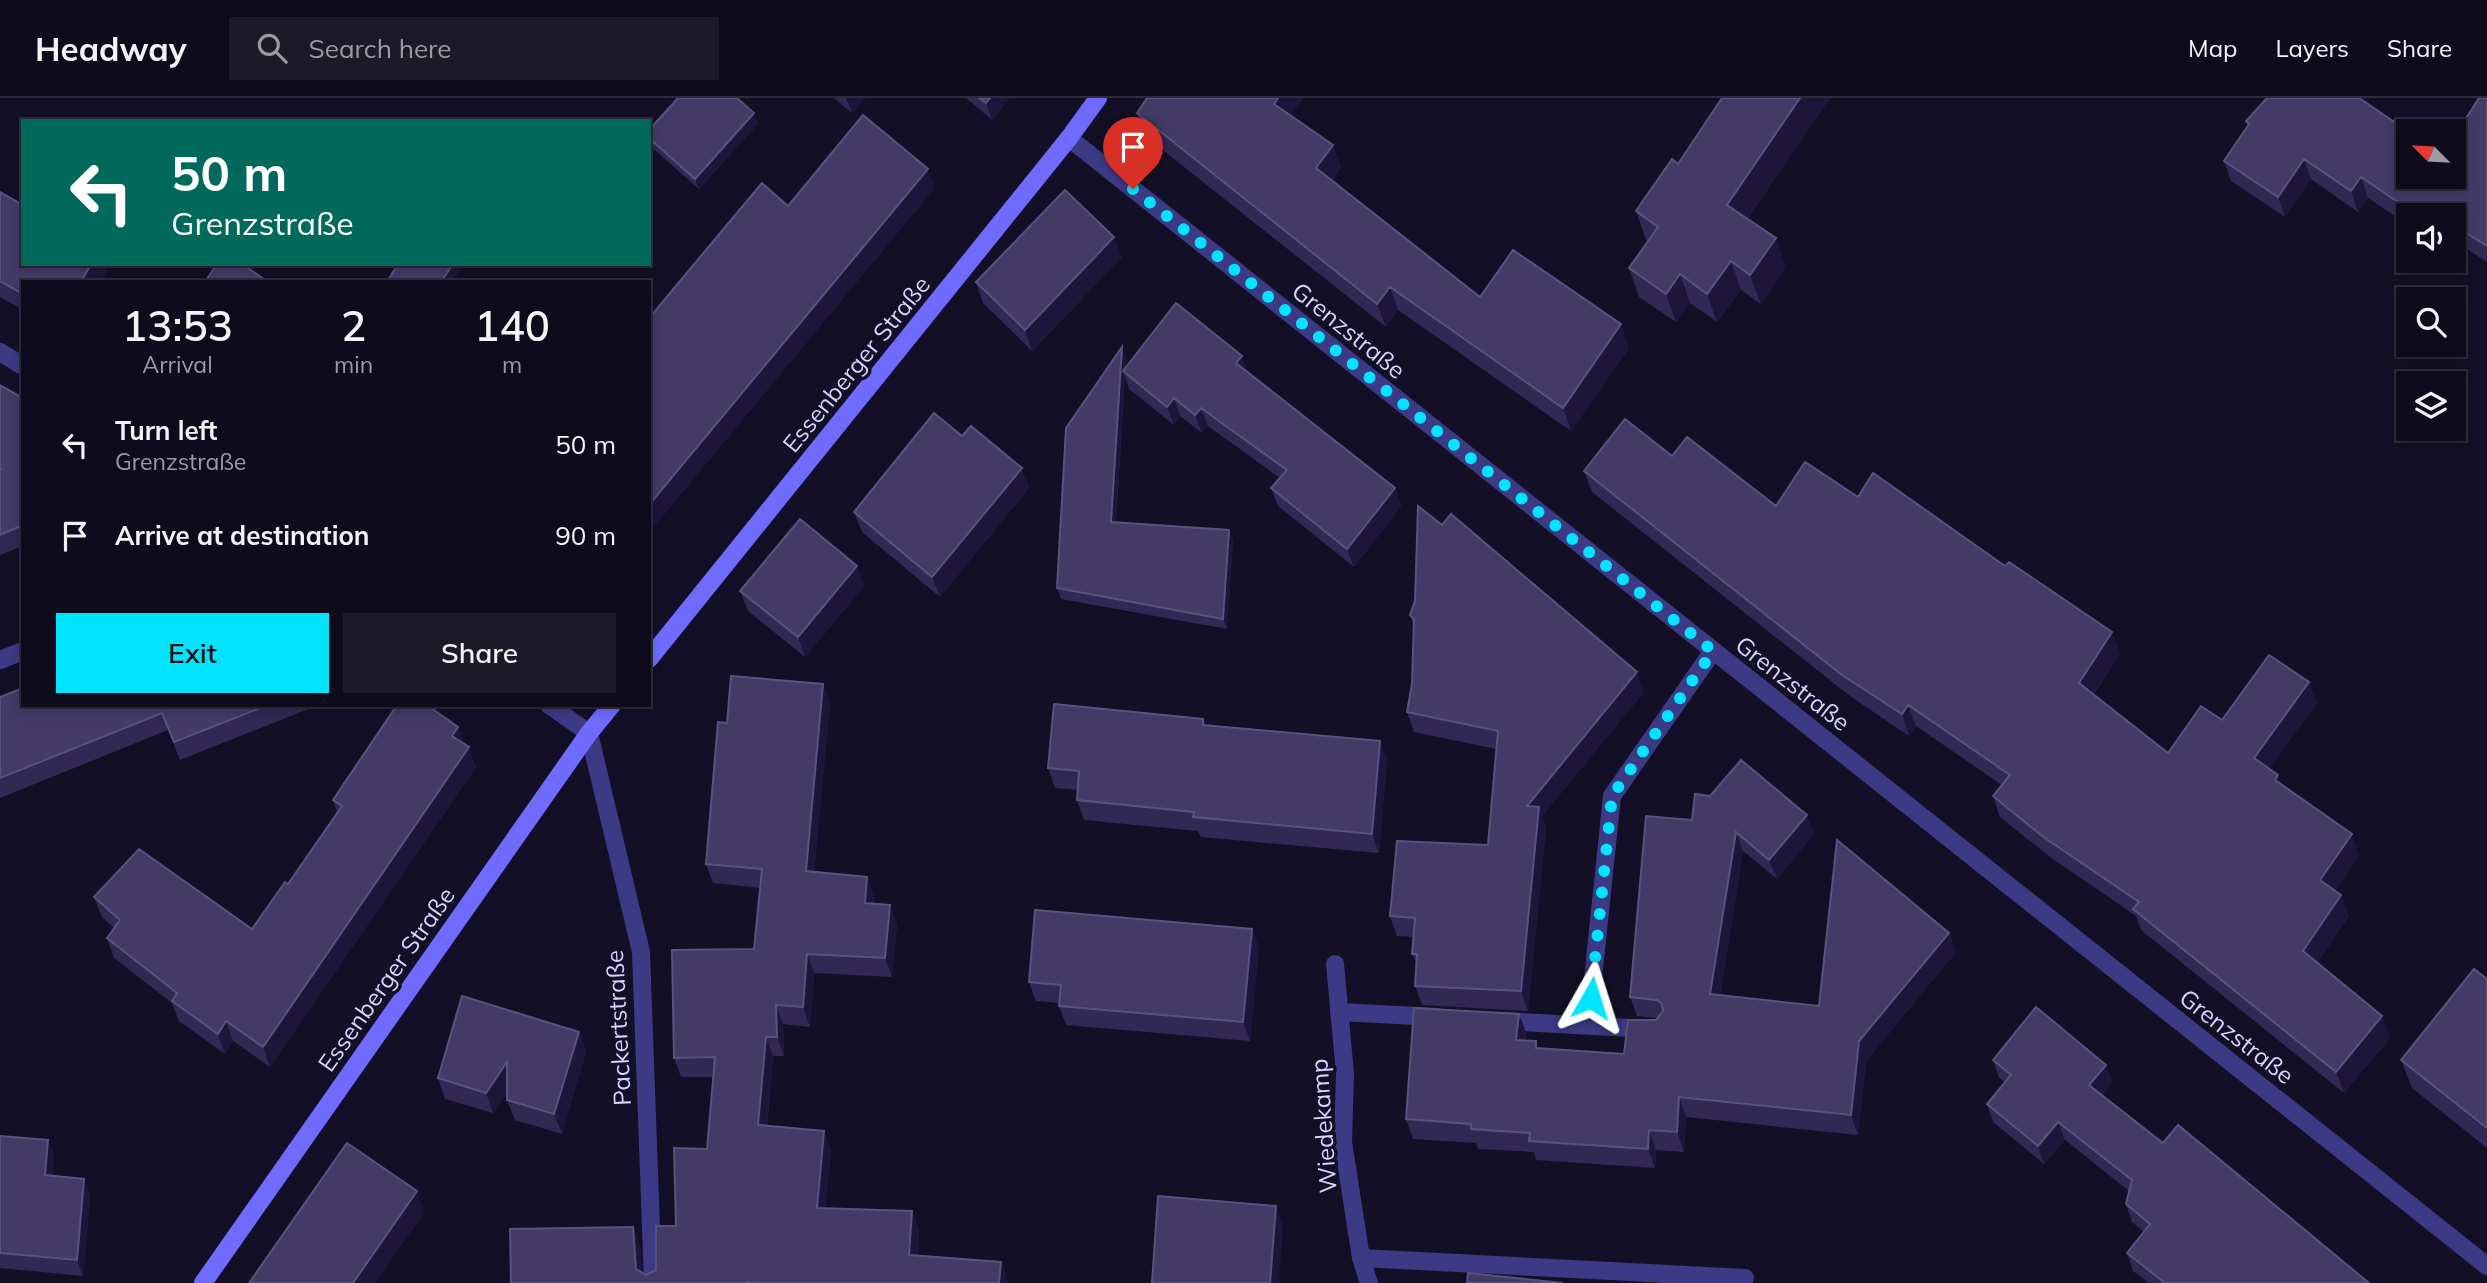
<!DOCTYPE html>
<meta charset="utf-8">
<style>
:root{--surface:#0e0b1c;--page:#1c1929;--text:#f1f3f6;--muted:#9b9ba3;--line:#2e2b3b;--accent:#00e5ff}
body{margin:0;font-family:Mulish,sans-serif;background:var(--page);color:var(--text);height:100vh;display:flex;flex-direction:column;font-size:26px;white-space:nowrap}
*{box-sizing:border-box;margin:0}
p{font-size:23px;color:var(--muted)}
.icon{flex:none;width:38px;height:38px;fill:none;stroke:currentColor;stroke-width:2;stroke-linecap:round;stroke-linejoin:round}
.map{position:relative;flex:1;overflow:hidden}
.details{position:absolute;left:21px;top:182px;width:630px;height:427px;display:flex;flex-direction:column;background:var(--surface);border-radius:0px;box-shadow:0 4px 10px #0003,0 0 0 2px var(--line)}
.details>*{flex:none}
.banner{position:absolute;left:21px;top:21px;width:630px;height:147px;border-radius:0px;box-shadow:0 4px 10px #0003,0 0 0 2px var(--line);background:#00695c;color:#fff;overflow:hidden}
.needle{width:46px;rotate:294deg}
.tools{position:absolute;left:2396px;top:21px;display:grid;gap:14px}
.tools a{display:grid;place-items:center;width:70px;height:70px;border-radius:0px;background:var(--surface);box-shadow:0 4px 10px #0003,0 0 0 2px var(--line);font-size:35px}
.pin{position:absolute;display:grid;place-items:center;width:60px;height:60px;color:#fff;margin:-72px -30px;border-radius:50% 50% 50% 0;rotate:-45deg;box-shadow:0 0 7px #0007}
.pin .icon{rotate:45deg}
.me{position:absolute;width:77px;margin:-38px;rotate:6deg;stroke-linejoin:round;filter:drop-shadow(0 0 5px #0008)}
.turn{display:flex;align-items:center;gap:24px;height:147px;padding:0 35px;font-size:32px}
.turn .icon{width:91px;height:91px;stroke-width:2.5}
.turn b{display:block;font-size:49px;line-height:60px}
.eta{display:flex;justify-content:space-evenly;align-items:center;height:119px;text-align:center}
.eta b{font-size:42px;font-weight:600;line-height:49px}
.primary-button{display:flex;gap:14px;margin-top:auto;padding:14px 35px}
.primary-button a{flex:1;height:80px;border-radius:0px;background:var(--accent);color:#111;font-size:28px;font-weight:600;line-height:80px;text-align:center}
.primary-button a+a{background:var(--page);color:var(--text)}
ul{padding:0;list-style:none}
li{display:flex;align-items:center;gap:21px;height:91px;padding:0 35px}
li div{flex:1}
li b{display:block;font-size:26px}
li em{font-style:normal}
header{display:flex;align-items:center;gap:42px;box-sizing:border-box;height:98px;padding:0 35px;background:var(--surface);border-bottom:2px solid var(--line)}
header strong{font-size:33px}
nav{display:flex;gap:38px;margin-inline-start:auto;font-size:24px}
.search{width:490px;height:63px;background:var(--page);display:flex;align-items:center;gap:18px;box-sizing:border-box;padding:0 24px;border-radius:0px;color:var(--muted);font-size:26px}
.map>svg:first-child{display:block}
</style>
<header>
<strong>Headway</strong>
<div class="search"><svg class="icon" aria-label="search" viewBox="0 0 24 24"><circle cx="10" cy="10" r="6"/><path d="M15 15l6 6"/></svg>Search here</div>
<nav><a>Map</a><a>Layers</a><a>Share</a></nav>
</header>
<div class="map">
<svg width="2487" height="1185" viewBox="0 0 2487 1185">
<rect width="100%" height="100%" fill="#130f26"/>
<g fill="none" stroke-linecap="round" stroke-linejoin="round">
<path stroke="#3d3a85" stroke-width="18" d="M1591,900l21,-202 101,-145
M1339,914l98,5
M1500,923l150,8
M1361,1160l384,20"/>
<path stroke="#3d3a85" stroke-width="18" d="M1069,40l1418,1128
M0,254l23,14
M0,562l23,-9
M549,607l40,28 52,219 12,331
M1335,866l10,110 -2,68 18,116 8,25"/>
<path stroke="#6f6bff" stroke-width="18" d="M649,561l420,-521 29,-40
M203,1185l386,-550 23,-28"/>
</g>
<path fill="#312854" d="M834,0h31l-13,15z
M966,0h44l-18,22z
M1147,0h156l-12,17 42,30 8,23 -9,13 148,116 149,51 -58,83 -173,-121 -12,17 -241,-191 -8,-23z
M1722,0h108l-83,121 39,48 -25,37 -20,-14 -24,32 -27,-19 -14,19 -37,-25 -10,-29 19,-27 -2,-1 -10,-29 42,-47z
M2487,1v163l-20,-13 -7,11 -6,-5v-40h-46v10l-40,-27 -10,14 -47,-33 -26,38 -54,-36 -7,-20 24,-35 -2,-5 208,56z
M754,15l4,11 -59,65 -50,-44v-15z
M0,94l23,72h82l2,7 -84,11v28l-23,-13z
M1122,159l-90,94 -49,-48 -7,-21z
M1126,260l-1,10 123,5 147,115 6,18 -47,61 -76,-61 -7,-18 9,-10 -72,-52 -6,7 -22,-17 -6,9 -45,-36 -4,-13 -9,147 113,7 4,11 -6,88 -166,-30 -4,-11z
M0,287l23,13v148l-23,9z
M962,338l60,32 7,20 -89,109 -78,-65 -8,-20z
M1672,358l104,50 82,-9 147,69 107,66 8,22 -27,41 75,58 54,-33 87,-38 8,21 -48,66 12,16 78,70 -24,36 6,4 8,21 -32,47 65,53 8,22 -46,55 -203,-163 -5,-14 -86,-59 -50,-40 -7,-21 9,-11 -86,-59 -7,10 -59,-40 -258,-204 -8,-21z
M857,468l7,20 -59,71 -57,-46 -8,-20z
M1410,517l234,77 -102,124 4,11 -18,184 -106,-6 -7,-19 2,-21 -5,-11 2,-17 -17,-1 -7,-20 98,-71 8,-96 -82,-17 -7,-20 5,-28 2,-57z
M823,586l7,19 -16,169 60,24v7l23,21 -5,53 -78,-4 -4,54 -27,-3 1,32h-11l-6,70 57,5 7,19 -6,58 87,3 7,19 -1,26 90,25v2h-497l122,-56 7,19 2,27 4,2 10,-5 20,-44 31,-77 7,-72h-33l-7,-19 80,-109 6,-61 -47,-5 -7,-19 21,-141z
M0,599l23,8h287l1,3 -131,52 -12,-30 -168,68z
M1203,621l3,6 181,35 -8,93 -178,-16 -3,-6 -114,-11 -7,-20 1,-10 -23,-2 -7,-20z
M458,629l6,17 12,23 -206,300 -37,-26 -8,13 -46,-33 -7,-18 -58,-45 -7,-20 7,-10 -12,-11 -8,-20 158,32 36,-45 49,-72 -4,-12z
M1646,718l168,18 -37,45 -34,-28 -23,144 99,11 130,-73 7,19 -90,109 -8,74 -172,-18 -2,35 -28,-2 -1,18 -119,-8 -2,-8 -56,-3 -2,-6 -63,-4 -7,-20 113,-105 7,19 -1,7 14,8 85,6 33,-36 -20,-2 -7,-19z
M1252,831l7,19 -9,93 -184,-16 -7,-19v-3l-23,-2 -7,-19z
M2487,881v169l-75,-60 -11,-28z
M579,934l7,20 -24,82 -47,-14 -8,-20v-7l-14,20 -48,-14 -7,-21z
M1993,962l113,5 6,18 -10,12 61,48 206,140h-220l-16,-12 -6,-18 17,-21 -12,-10 -6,-18 3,-13 -64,-51 -21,24 -51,-42 -6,-18 18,-22 -6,-4z
M0,1038l48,4 6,16 -2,20 38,19 -7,81 -83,-8z"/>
<path fill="#1d163a" d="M846,0h19l-13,15z
M990,0h20l-18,22 -6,-17z
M1278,0h25l-20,29 -9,-23z
M1800,0h30l-93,135 -10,-28z
M754,15l4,11 -59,65 -4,-10z
M1333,47l8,23 -16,23 -9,-23z
M2304,61l7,20 -26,38 -7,-20z
M928,71l7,19 -286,345v-28z
M2361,79l7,21 -10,14 -7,-21z
M2460,131l7,20 -7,11 -6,-18v-4z
M1114,139l8,20 -90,94 -7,-21z
M1776,140l10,29 -25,37 -11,-29z
M1731,163l10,29 -24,32 -10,-28z
M91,166h14l2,7 -6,11h-20z
M453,166h11l-12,18h-11z
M1680,176l10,29 -14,19 -10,-28z
M1390,189l8,23 -12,17 -9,-23z
M1621,226l8,24 -58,83 -8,-23z
M1122,249l4,11 -1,14 -2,-1 2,5 -10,157 -4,-11z
M1242,258l7,18 -13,-11z
M1174,300l6,18 -6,9 -7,-18z
M1201,310l7,18 -6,7 -7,-18z
M1022,370l7,20 -89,109 -8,-20z
M1395,390l6,18 -47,61 -7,-18z
M1229,432l4,11 -6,88 -4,-10z
M857,468l7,20 -59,71 -7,-20z
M2112,534l8,22 -34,50 -7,-21z
M1637,574l7,20 -102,124 4,11 -18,184 -7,-20 6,-185z
M2309,584l8,21 -55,76 -8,-21z
M823,586l7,19 -17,187 -7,-19z
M1908,607l8,21 -7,10 -7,-22z
M458,629l7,20 -13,-11z
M1380,643l7,19 -8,93 -7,-19z
M469,649l7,20 -206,300 -7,-20z
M2278,677l8,22 -11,-17z
M1807,717l7,19 -37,45 -8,-19z
M1736,734l7,19 -26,162 -7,-19z
M2352,736l7,21 -31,46 -8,-21z
M867,779l7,19 -2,26 -7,-19z
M2341,797l8,21 -39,57 -7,-22z
M890,807l7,19 -5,53 -7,-19z
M1252,831l7,19 -9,93 -7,-19z
M1949,835l7,19 -90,109 -8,74 -7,-20 8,-74z
M807,856l7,19 -4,54 -7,-20z
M776,907l7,19 1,32 -7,-19z
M1519,916l7,19 -2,26 -8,-19z
M2382,918l8,22 -46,55 -8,-21z
M226,923l7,20 -8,13 -7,-20z
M579,934l7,20 -24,82 -8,-20z
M766,939l7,19 -8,89 -7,-20z
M507,964l7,21 -21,30 -7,-20z
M2106,967l6,18 -16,20 -7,-18z
M1679,999l7,20 -2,35 -7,-20z
M2058,1024l7,18 -21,24 -6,-18z
M1649,1032l7,20 -1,18 -7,-19z
M824,1033l7,19 -7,77 -7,-19z
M48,1042l6,16 -3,35 -6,-16z
M84,1081l6,16 -7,81 -6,-16z
M417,1093l8,21 -50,71h-22z
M1276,1108l7,20 -4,57h-9z
M912,1113l7,19 -2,44 -8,-19z
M633,1129l7,19 3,37 -7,-14z
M1001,1164l7,19v2h-9z"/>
<path fill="#433a66" stroke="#5a527e" stroke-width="2" d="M678,0h59l17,15 -59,66 -46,-41v-8z
M979,0h11l-4,5z
M1147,0h131l-4,6 59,41 -17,23 164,129 33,-47 108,74 -58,84 -173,-121 -13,17 -240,-191z
M1722,0h78l-73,107 49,33 -26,37 -19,-14 -24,33 -27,-20 -14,20 -37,-26 29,-41 -22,-16 36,-52 6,5z
M2267,0h92l34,23 15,11v45h46v-40l25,-39h6l2,1v147l-27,-17 -6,9v-23h-37l-56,-38 -10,14 -47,-32 -26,38 -54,-36 25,-37 -3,-3z
M863,17l65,54 -279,336v-187l113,-135 26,23z
M1065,92l49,47 -89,93 -49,-48z
M0,94l23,13v59h68l-10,18h-58v12l-23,-13z
M217,166h25l26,18h-63z
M398,166h55l-12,18h-54z
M1176,205l66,53 -6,7 159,125 -48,61 -76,-61 16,-18 -86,-62 -6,7 -21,-17 -7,9 -44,-36z
M1122,249l-11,175 118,8 -6,89 -166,-31 9,-160z
M0,287l23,13v127l-23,10v-66h1l-1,-1z
M934,315l28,23 9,-10 51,42 -90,109 -78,-65z
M1625,321l47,37 15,-19 89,69 29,-44 53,35 15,-24 132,93 4,-4 103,70 -33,51 89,70 33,-47 21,14 47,-65 40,27 -55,76 24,17 -3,5 77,54 -32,46 21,15 -38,56 79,65 -46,56 -203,-163 6,-7 -97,-66 -49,-40 17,-21 -102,-70 -6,9 -60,-39 -258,-204z
M1418,408l24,19 9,-11 186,158 -110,134 12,1 -18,184 -106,-5 2,-32h-5l3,-36 -25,-2 7,-75 91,4 10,-114 -91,-19 5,-28 2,-65 -4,-4 5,-14z
M800,421l57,47 -59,71 -58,-46z
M731,578l92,8 -17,187 61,6 -2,26 25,2 -5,53 -78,-4 -4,53 -27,-2 1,32h-11l-8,88 66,6 -7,77 95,3 -3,44 92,7 -2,21h-241l-11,-1v1h-236l-1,-54 123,-2 3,42 10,6 10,-5v-44h20l-2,-78 33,1 8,-92 -41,1 -2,-108 82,-1 8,-80 -56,-5 12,-142 9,1z
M23,590v17h245l-94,37 -12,-29 -162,65v-81z
M1054,606l149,15v6l177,16 -8,93 -179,-17 1,-5 -117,-12 2,-29 -31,-3z
M397,607h30l31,22 -6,9 17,11 -206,300 -37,-26 -8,13 -46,-33 5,-8 -70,-55 13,-18 -26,-23 45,-48 113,80 33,-47 3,2 54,-78 -9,-6z
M1741,662l66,55 -38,45 -33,-28 -26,162 109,12 18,-166 112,93 -90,108 -8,74 -172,-18 -2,35 -28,-2 -1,19 -119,-8 1,-8 -59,-4v-5l-65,-5 8,-111 105,6 -3,26 20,1v7l88,6 4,-34h28l7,-9 -1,-7 -5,-4 -27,-3 16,-181 46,4 3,-26 15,2z
M1035,812l217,19 -9,93 -184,-16 2,-21 -32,-3z
M2474,871l13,10v149l-86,-68z
M462,898l117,36 -25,82 -47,-14v-38l-21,31 -48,-15z
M2036,909l70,58 -17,20 74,58 15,-18 191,158h-204l-38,-30 23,-29 -24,-20 6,-24 -74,-58 -20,24 -51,-42 24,-29 -18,-15z
M0,1038l48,4 -3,35 39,4 -7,81 -77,-7z
M347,1045l70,48 -64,92h-104z
M1158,1098l118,10 -6,77h-118z
M1468,1175l95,10h-96z"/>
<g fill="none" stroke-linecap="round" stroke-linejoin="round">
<path stroke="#00e5ff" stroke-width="12" stroke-dasharray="0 21.6" d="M1133,91l580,462 -101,145 -21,202"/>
</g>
<g text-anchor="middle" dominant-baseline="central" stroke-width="7" stroke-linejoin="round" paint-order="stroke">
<g font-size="24" fill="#d9d4ff" stroke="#130f26">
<text transform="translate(1349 232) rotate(39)">Grenzstraße</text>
<text transform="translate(856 266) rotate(-51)">Essenberger Straße</text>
<text transform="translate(1793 585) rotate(38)">Grenzstraße</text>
<text transform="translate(386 881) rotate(-55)">Essenberger Straße</text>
<text transform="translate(618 930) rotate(-93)">Packertstraße</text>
<text transform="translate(2237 938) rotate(38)">Grenzstraße</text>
<text transform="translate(1323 1028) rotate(-94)">Wiedekamp</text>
</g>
</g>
</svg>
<div class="tools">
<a><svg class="needle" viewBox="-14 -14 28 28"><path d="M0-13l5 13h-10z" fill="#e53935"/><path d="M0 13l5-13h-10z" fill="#9b9ba3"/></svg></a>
<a><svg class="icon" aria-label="sound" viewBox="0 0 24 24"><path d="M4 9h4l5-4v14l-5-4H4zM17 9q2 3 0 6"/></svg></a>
<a><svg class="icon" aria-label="search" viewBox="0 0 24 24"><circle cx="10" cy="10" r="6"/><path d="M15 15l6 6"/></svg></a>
<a><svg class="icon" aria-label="layers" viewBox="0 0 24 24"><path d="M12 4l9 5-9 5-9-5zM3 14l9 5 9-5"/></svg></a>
</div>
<div class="pin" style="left:1133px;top:91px;background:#d93025"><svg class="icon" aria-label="arrive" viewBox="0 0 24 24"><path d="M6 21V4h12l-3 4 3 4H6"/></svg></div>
<svg class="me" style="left:1591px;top:900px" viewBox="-20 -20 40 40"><path d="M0-17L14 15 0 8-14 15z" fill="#00e5ff" stroke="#fff" stroke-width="4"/></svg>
<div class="banner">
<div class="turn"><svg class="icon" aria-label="left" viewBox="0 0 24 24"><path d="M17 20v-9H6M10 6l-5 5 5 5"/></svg><div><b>50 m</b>Grenzstraße</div></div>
</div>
<section class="details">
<div class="eta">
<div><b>13:53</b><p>Arrival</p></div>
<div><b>2</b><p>min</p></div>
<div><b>140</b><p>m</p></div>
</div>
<ul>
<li><svg class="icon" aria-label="left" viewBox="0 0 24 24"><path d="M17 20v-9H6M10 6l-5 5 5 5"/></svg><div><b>Turn left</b><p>Grenzstraße</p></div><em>50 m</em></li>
<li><svg class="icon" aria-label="arrive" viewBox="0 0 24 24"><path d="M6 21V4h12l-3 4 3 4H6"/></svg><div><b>Arrive at destination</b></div><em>90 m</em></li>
</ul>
<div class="primary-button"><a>Exit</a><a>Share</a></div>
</section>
</div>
